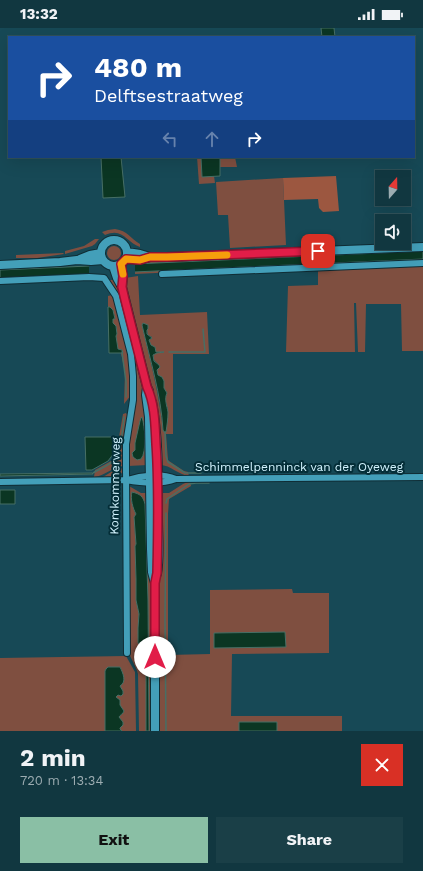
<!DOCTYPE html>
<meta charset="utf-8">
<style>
:root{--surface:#113740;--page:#1a3f47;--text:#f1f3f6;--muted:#9cacb1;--line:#305159;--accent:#8abfa5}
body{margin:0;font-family:"Work Sans",sans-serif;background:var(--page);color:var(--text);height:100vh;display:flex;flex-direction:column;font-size:15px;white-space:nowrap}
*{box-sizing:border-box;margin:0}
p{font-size:13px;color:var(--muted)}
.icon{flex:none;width:22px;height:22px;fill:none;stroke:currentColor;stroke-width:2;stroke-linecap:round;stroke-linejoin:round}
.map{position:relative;height:703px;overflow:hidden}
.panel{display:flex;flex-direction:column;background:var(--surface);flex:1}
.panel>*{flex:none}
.top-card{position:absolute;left:8px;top:8px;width:407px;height:122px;border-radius:0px;box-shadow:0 4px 16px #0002,0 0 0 1px var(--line);background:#1a4fa0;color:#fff;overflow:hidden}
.needle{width:26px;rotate:20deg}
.fabs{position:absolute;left:375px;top:142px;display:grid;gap:8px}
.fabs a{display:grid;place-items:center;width:36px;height:36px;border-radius:0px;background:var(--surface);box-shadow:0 4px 16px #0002,0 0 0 1px var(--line);font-size:20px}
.pin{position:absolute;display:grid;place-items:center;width:34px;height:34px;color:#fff;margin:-17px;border-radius:8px;box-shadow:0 2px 6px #0006}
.me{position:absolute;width:44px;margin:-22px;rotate:0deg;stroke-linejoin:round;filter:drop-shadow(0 0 3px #0008)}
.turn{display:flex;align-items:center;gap:14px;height:84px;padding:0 20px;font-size:18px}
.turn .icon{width:52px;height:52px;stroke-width:2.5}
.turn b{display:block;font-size:28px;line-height:34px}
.lanes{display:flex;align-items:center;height:38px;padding:0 20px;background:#0003;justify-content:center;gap:20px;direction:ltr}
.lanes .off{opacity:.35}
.round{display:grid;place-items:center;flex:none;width:42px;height:42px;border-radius:0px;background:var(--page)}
.overview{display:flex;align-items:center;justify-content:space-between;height:68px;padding:0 20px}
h1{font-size:24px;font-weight:700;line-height:30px}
.cta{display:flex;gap:8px;margin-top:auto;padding:8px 20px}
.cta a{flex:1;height:46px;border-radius:0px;background:var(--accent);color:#111;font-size:16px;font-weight:700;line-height:46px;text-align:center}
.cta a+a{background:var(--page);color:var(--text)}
.status{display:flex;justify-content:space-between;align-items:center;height:28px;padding:0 20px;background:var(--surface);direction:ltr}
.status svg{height:11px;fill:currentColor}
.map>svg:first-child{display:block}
</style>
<div class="status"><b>13:32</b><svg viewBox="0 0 49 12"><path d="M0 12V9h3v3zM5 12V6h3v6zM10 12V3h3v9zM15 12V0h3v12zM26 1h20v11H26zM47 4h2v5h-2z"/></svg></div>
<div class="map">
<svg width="423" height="703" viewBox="0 0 423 703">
<rect width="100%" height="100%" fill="#174956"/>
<path fill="#7f4f40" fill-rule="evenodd" d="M197,129h4l1,20 12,-1 1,7 -16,1z
M220,129h15l2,10h-17z
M283,150l3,67 -56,3 -2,-33h-10l-2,-33z
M115,201c13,2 15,9 25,15v3c-14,-5 -17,-20 -35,-12l-3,-3 6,-2z
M95,211h4l-4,5 -3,2 -27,8v-3l19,-5z
M107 225a7 7 0 1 1 14 0a7 7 0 1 1-14 0Z
M423,223l-288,13v-2z
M63,225l1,1 -27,4h-21v-3z
M423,231v2l-267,12 -21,1v-2z
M423,237v86h-21l-1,-47h-35l-1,48h-7l-2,-49h-2l1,49h-69l2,-66 30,-1v-14z
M138,248l2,39 67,-3 2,42h-36v80h-7l2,26 1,1 15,10 4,1 1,4c-11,-1 -18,-11 -29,-11l-4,-48 -3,-22 -26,-104 -2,-13zM143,295l5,6 -1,1 1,5 4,2v1l-3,2 2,5 5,7h8l-7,1 -4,1 1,6 5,5 -2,5 1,5 3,2 3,5v6l3,5 -2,5 3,12 -5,20c-4,-37 -13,-70 -21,-105z
M110,252h5l4,11 24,93 3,23 2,58 -20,1v-20l6,-31 2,-15v-16z
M112,267l16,57 2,12 1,31 -7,9 1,-31 -4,-20h2l-2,-4h-3l-3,-13 2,-3 -1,-7 -3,-3 -1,-4 3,-1 -2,-8 -3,-3h-2v-11z
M126,385l2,3 -5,38v12c-11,1 -18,10 -29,11l1,-7 18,-10 3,-6 7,-40z
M123,440c-1,12 -11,9 -20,9l13,-8z
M190,453l1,5 -22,13 -1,15v141l42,-1v-64l82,-1 1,4h36v60l-97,1 -1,62h111v15h-65v-9h-38v9h-80l-1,-138 2,-100h9l14,-9zM285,604v15l-70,-14z
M129,458l12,7h6l4,98 1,140h-3l-1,-131 -3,-96 -14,-3c7,12 3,20 4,34 0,3 1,6 1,9l-1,2 1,33v21l3,14 -1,9v20l2,2 -4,11 7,9 3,7v59h-7l-1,-57c-2,-8 -7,-14 -9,-22l1,-56 -1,-2z
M126,628l9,16 1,59h-14l-2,-2v-1l3,-3 -4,-7 2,-11 -5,-10c5,-7 8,-22 4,-30h-12l-3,4v60h-105v-73z"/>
<path fill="#9c5740" d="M336,148l3,35 -16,1 -4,-4 -1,-9 -34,1 -1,-22z"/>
<path fill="#0b3623" stroke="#476f65" d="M321,0h13l1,9h-13z
M101,129h20l4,40 -22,1z
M201,129h19v19l-18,1z
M423,223v8l-423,19v-8z
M108,279h2l3,3 2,9h-2v4l3,3 1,8 -1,2 2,13 4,1 1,3h-14z
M143,295l5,2v4l-1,1v4l5,4 -3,2 2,5 4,2 1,5h8l-7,1 -4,2 1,6 5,4 1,2 -3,3 1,5 4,2 2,4v7l3,5c-3,6 0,13 1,19 0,7 -1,13 -2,20h-2l-1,-2c-2,-36 -13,-70 -21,-105z
M142,389c3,9 5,35 -1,42l-4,1 -4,-3 -1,-4 3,-3v-7l5,-22 1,-3z
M85,409h31l-2,16 -6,8 -16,9h-6z
M92,445l1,1 -93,2v-2z
M0,462h15v14h-15z
M132,464c8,2 11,4 13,12l3,96 1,131h-3v-59l-3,-7 -7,-9 4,-11 -2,-2v-15l1,-14 -3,-14v-21l-1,-33 1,-2 -2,-27 2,-3c-3,-5 -6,-16 -4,-22z
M285,604l1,15 -72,1v-15z
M108,639h12c3,6 7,15 0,19l3,5v3l-2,2 -3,-1 -2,2 4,3v5l4,6c-1,3 -4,4 -5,6l4,5v3l-3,3v1l2,2h-17v-60l1,-2z
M239,694h38v9h-38z"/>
<path fill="#174956" d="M135,234v11l-46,2v-11z"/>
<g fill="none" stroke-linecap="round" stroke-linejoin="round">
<path stroke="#476f65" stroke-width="1.5" d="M122,324l4,30v15
M169,324h36l-2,-23
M165,404l1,24 2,6 17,11h16
M93,445c6,-4 16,-7 21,-13 7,-7 9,-32 10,-43
M166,475l1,-4 22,-15 7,-1h13
M166,703l-1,-112 1,-106"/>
<g stroke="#102d35" stroke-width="8">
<path id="street" d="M162,246l261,-11
M0,253l89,-4 15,1 12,18 15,58 2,22v24l-7,44v23l1,186
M127,452c15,-5 34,-7 49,-1
M0,454l126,-2c16,3 34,5 50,-1l247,-2"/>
</g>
<g stroke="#102d35" stroke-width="10">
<path id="secondary" d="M101 225a13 13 0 1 1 26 0a13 13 0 1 1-26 0Z
M127,224l13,2 10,3h17l256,-10
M80,231l10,-4 11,-2
M126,231l14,1 10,-3
M121,236l2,12 -1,11
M0,237l60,-3 17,-2 14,1 12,-1
M113,238l4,12 5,9 25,100 2,4
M147,359l-1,8 3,22 2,132 1,23 3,11v148
M152,374c7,38 6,78 6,117 0,18 2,37 -1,55"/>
</g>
<use href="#street" stroke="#439fb9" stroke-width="6"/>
<use href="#secondary" stroke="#439fb9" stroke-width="8"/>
</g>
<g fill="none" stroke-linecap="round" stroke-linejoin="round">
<g stroke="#92132f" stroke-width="10">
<path id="route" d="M155,629v-74l2,-10c1,-43 2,-86 -1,-129 -1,-19 -1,-40 -9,-57l-22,-87 -3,-13 1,-11 -2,-12 5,-5 14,1 10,-3h17l151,-6"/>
</g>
<use href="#route" stroke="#e11d48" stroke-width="7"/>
<path stroke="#f59e0b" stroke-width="7" d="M123,246l-2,-10 5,-5 14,1 10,-3h17l60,-2"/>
</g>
<g text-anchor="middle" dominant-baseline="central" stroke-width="4" stroke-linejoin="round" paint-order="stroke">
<g font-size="12" fill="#d2f3fe" stroke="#042e38">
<text x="299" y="439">Schimmelpenninck van der Oyeweg</text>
<text transform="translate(115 458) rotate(-89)">Komkommerweg</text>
</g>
</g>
</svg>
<div class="fabs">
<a><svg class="needle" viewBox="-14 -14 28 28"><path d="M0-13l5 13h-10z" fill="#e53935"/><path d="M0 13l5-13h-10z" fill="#9cacb1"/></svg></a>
<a><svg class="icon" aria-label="sound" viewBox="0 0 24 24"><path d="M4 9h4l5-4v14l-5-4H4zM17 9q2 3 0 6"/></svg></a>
</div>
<div class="pin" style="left:318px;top:223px;background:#d93025"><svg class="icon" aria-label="arrive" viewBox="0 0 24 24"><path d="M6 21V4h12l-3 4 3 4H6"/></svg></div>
<svg class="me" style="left:155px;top:629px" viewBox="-20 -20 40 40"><circle r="19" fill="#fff"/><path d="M0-13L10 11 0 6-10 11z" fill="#e11d48"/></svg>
<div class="top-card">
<div class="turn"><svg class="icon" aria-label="right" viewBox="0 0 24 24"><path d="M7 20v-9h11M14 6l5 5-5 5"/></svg><div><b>480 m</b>Delftsestraatweg</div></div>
<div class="lanes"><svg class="icon off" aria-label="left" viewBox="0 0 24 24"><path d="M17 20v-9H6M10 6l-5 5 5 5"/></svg><svg class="icon off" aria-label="ahead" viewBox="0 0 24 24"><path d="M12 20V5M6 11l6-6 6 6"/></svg><svg class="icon" aria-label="right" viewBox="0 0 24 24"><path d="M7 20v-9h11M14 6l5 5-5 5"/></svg></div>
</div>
</div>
<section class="panel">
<div class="overview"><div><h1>2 min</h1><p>720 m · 13:34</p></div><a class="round" style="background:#d93025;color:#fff"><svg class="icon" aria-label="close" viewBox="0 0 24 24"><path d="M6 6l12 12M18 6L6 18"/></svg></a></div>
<div class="cta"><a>Exit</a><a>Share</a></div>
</section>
